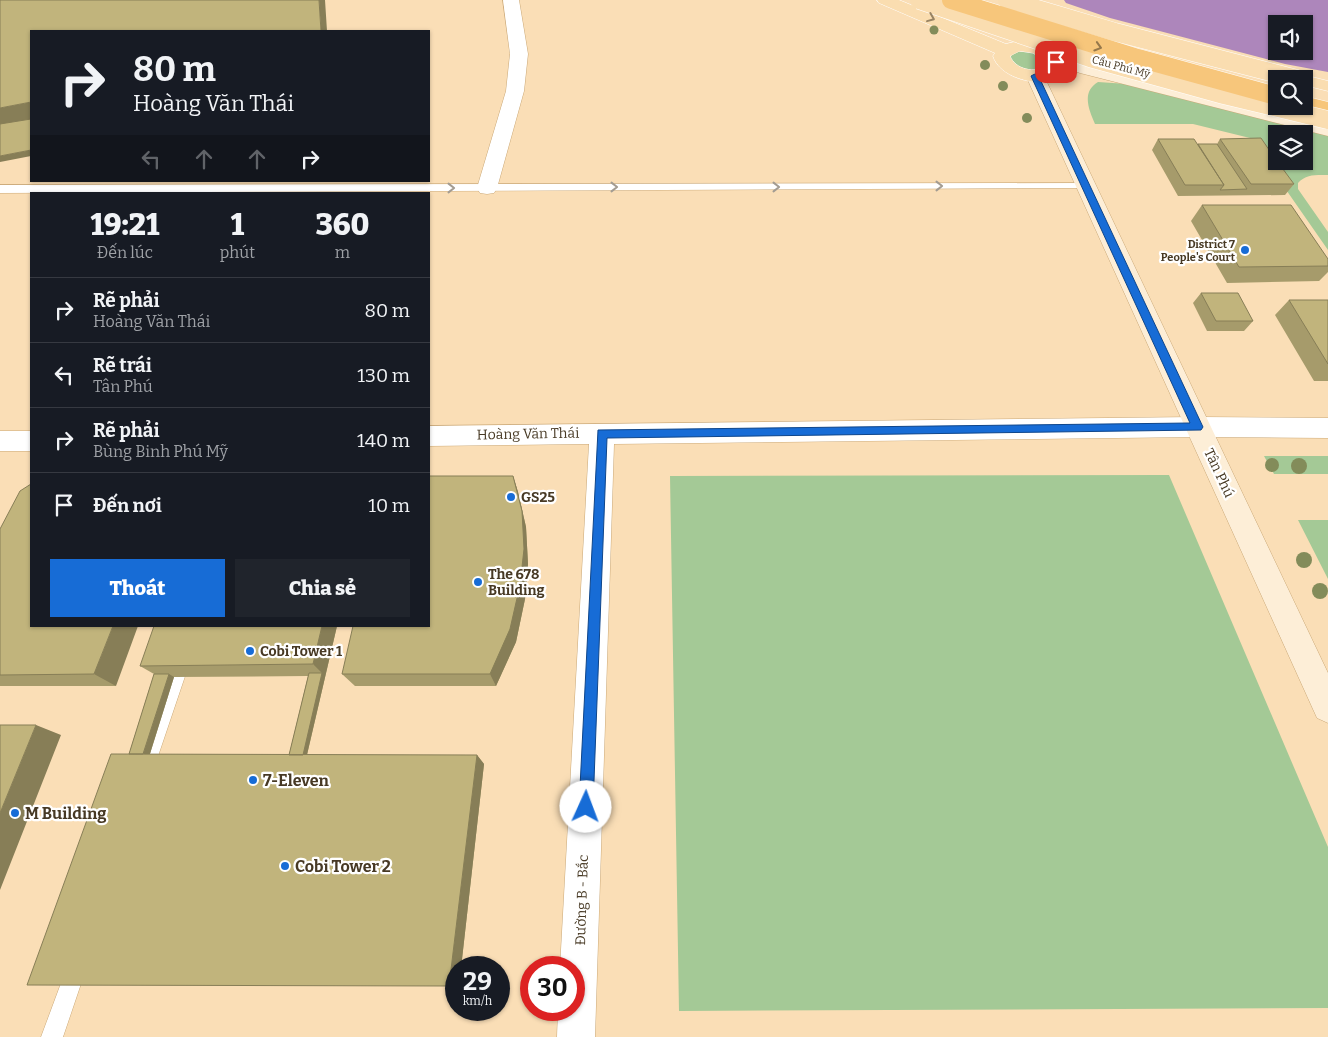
<!DOCTYPE html>
<html lang="vi">
<meta charset="utf-8">
<style>
:root{--surface:#171b24;--page:#20242c;--text:#f1f3f6;--muted:#9ea1a6;--line:#363941;--accent:#176cd6}
body{margin:0;font-family:Bitter,serif;background:var(--page);color:var(--text);height:100vh;display:flex;flex-direction:column;font-size:19px;white-space:nowrap}
*{box-sizing:border-box;margin:0}
p{font-size:16px;color:var(--muted)}
.icon{flex:none;width:28px;height:28px;fill:none;stroke:currentColor;stroke-width:2;stroke-linecap:round;stroke-linejoin:round}
.map{position:relative;flex:1;overflow:hidden}
.panel{position:absolute;left:30px;top:192px;width:400px;height:435px;display:flex;flex-direction:column;background:var(--surface);border-radius:0px;box-shadow:0 1px 4px #0004}
.panel>*{flex:none}
.banner{position:absolute;left:30px;top:30px;width:400px;height:152px;border-radius:0px;box-shadow:0 1px 4px #0004;background:#171b24;color:var(--text);overflow:hidden}
.buttons{position:absolute;left:1268px;top:15px;display:grid;gap:10px}
.buttons a{display:grid;place-items:center;width:45px;height:45px;border-radius:0px;background:var(--surface);box-shadow:0 1px 4px #0004;font-size:25px}
.speed{position:absolute;left:445px;top:956px;display:flex;gap:10px;font-size:25px;font-weight:700;text-align:center}
.speed>*{display:grid;place-content:center;width:65px;height:65px;border-radius:50%;background:var(--surface);box-shadow:0 1px 4px #0004;line-height:1}
.speed small{font-size:12px;font-weight:400}
.speed .limit{border:8px solid #d22;background:#fff;color:#111}
.pin{position:absolute;display:grid;place-items:center;width:42px;height:42px;color:#fff;margin:-21px;border-radius:10px;box-shadow:0 2px 8px #0006}
.me{position:absolute;width:55px;margin:-28px;rotate:2deg;stroke-linejoin:round;filter:drop-shadow(0 0 4px #0008)}
.turn{display:flex;align-items:center;gap:18px;height:105px;padding:0 20px;font-size:22px}
.turn .icon{width:65px;height:65px;stroke-width:2.5}
.turn b{display:block;font-size:35px;line-height:42px}
.lanes{display:flex;align-items:center;height:48px;padding:0 20px;background:#0003;justify-content:center;gap:25px;direction:ltr}
.lanes .off{opacity:.35}
.eta{display:flex;justify-content:space-evenly;align-items:center;height:85px;text-align:center}
.eta b{font-size:30px;font-weight:800;line-height:35px}
.button{display:flex;gap:10px;margin-top:auto;padding:10px 20px}
.button a{flex:1;height:58px;border-radius:0px;background:var(--accent);color:#fff;font-size:20px;font-weight:800;line-height:58px;text-align:center}
.button a+a{background:var(--page);color:var(--text)}
ul{padding:0;list-style:none}
li{display:flex;align-items:center;gap:15px;height:65px;padding:0 20px;border-top:1px solid var(--line)}
li div{flex:1}
li b{display:block;font-size:19px}
li em{font-style:normal}
.map>svg:first-child{display:block}
</style>
<div class="map">
<svg width="1328" height="1037" viewBox="0 0 1328 1037">
<rect width="100%" height="100%" fill="#fadeb6"/>
<path fill="#a4c996" fill-rule="evenodd" d="M1016,52c11,-1 26,0 29,12l-1,3 -13,3 -16,-4 -5,-9z
M1098,82l29,2 201,52v39c-12,0 -22,-1 -30,8v6l30,43v18l-78,-112 -57,-14h-98c-6,-14 -14,-32 3,-42zM1276,134h28v27h-28z
M1264,456h64v18h-54z
M1169,475l159,372v161l-649,3 -9,-535z
M1298,520h30v59z"/>
<path fill="#ad86bb" fill-rule="evenodd" d="M1064,0h264v72l-43,-8 -175,-46 -44,-15zM1276,24h28v27h-28z"/>
<g fill="none" stroke-linecap="round" stroke-linejoin="round">
<g stroke="#caa877" stroke-width="1">
<path id="lane" d="M1085,183l6,3 -2,2 -1089,5v-8z
M186,626h16l-50,148 -3,6 -6,3 -6,-3 -3,-6z
M77,956l7,3 3,7 -24,71h-22l29,-78z"/>
</g>
<g stroke="#caa877" stroke-width="1">
<path id="street" d="M503,0h16l9,54 -4,37 -27,97 -3,5 -7,1 -7,-1 -3,-5 29,-97 4,-37z
M1197,417l131,1v20l-131,-1 -583,7 -19,593h-38l1,-27h16v-42h-14l29,-524 -160,2v-20z
M0,431h31v20h-31z"/>
</g>
<g stroke="#caa877" stroke-width="1">
<path id="secondary" d="M1053,52l39,13 236,59v12l-248,-63 -33,-12 -3,-4 3,-4z
M1035,71l6,1 3,4 284,597v50l-11,-5 -291,-642 3,-4z"/>
</g>
<g stroke="#fff" stroke-width="1">
<path id="primary" d="M877,0h22l107,44c21,-7 46,-1 59,18 -4,32 -64,21 -72,-6l2,-3 -116,-50zM1020,51l13,2 14,9v5c-12,6 -32,3 -37,-11z
M1304,75l24,6v10l-24,-6v-6h-8z"/>
</g>
<g stroke="#fff" stroke-width="1">
<path id="highway" d="M1304,96l24,6v12l-29,-8h5z"/>
</g>
<use href="#lane" fill="#fff" fill-rule="evenodd"/>
<use href="#street" fill="#fff" fill-rule="evenodd"/>
<use href="#secondary" fill="#fdeed7" fill-rule="evenodd"/>
<use href="#primary" fill="#faddb0" fill-rule="evenodd"/>
<use href="#highway" fill="#f7c67b" fill-rule="evenodd"/>
<g stroke="#fff" stroke-width="19" stroke-linecap="butt">
<path id="primary-bridge" d="M919,0l171,58 134,37 104,25
M1007,0l108,32 182,47"/>
</g>
<g stroke="#fff" stroke-width="19" stroke-linecap="butt">
<path id="highway-bridge" d="M951,0l187,58 138,38"/>
</g>
<use href="#primary-bridge" stroke="#faddb0" stroke-width="18"/>
<use href="#highway-bridge" stroke="#f7c67b" stroke-width="18"/>
</g>
<g fill="#838c5a">
<circle cx="934" cy="30" r="4.5"/>
<circle cx="985" cy="65" r="5"/>
<circle cx="1003" cy="86" r="5"/>
<circle cx="1027" cy="118" r="5"/>
<circle cx="1272" cy="465" r="7"/>
<circle cx="1299" cy="466" r="8"/>
<circle cx="1304" cy="560" r="8"/>
<circle cx="1320" cy="591" r="8"/>
</g>
<path fill="#a69b6b" fill-rule="evenodd" d="M1158,139l40,5h19l3,-5 74,45 -9,11 -107,1 -26,-46z
M1202,205l126,54v13l-9,9 -92,2 -36,-62z
M1201,293l52,28 -9,10h-37l-14,-28z
M1289,300h39v81h-14l-39,-66z
M513,476l5,16 8,35 2,37 -3,35 -9,43 -20,44h-141l-13,-12z
M0,529l116,157h-116z
M337,626l-30,129h170l7,9 -23,204h-5v17l-7,1 -320,-232 25,-80 -14,-8zM308,676l-19,79 -139,-1 24,-77z"/>
<path fill="#877e57" d="M319,0h6l2,31h-6z
M31,102v23l-31,6v-23z
M31,150v6l-31,6v-6z
M513,476l5,16 8,35 2,37 -3,35 -9,43 -20,44 -6,-12z
M113,626h25l-22,60 -22,-12z
M322,626h15l-32,137 -4,-2 21,-88 -9,-9z
M169,674l5,3 -27,86 -6,-2z
M36,725l25,10 -61,155v-77z
M477,755l7,9 -23,204h-5v17l-7,1z"/>
<path fill="#c1b47c" stroke="#877e57" d="M0,0h319l2,31h-290v71l-31,6z
M31,119v31l-31,6v-32z
M1261,138l15,22v1h1l17,23h-43l-31,-45z
M1158,139h36l30,46h-39z
M1198,144h19l30,45 -27,1 4,-5z
M1202,205h89l37,54v7l-89,1z
M1201,293h37l15,28h-37z
M1289,300h39v64z
M429,476h84l9,35 2,38 -4,36 -10,44 -20,45h-148l11,-48h76z
M31,484v142h82l-19,48 -94,1v-146l20,-38z
M154,626h168l-9,38 -173,2z
M309,673h13l-19,82h-14z
M154,674h15l-26,80h-14z
M0,725h36l-36,88z
M111,754l366,1 -28,231 -422,-1z"/>
<defs><path id="oneway-chevron" d="M-2-3.5L2.5 0L-2 3.5" fill="none" stroke-width="1.6" stroke-linecap="round" stroke-linejoin="round" transform="scale(1.25)"/></defs>
<use stroke="#988363" href="#oneway-chevron" transform="translate(931 18) rotate(22)"/>
<use stroke="#96784b" href="#oneway-chevron" transform="translate(1098 47) rotate(17)"/>
<g stroke="#a39c92">
<use href="#oneway-chevron" transform="translate(939 186)"/>
<use href="#oneway-chevron" transform="translate(614 187)"/>
<use href="#oneway-chevron" transform="translate(776 187)"/>
<use href="#oneway-chevron" transform="translate(451 188)"/>
</g>
<path fill="#176cd6" stroke="#0f468b" d="M1054,60h5v7l-5,7 -15,3 164,350 -2,3 -594,8 -14,369 -2,5 -5,2 -5,-2 -2,-5 19,-377 592,-7 -159,-347c10,-6 20,-2 23,-16z"/>
<g fill="#176cd6" stroke="#fff" stroke-width="2">
<circle cx="1245" cy="250" r="5"/>
<circle cx="511" cy="497" r="5"/>
<circle cx="478" cy="582" r="5"/>
<circle cx="250" cy="651" r="5"/>
<circle cx="253" cy="780" r="5"/>
<circle cx="15" cy="813" r="5"/>
<circle cx="285" cy="866" r="5"/>
</g>
<g text-anchor="middle" dominant-baseline="central" stroke-width="4.5" stroke-linejoin="round" paint-order="stroke">
<g font-size="11" fill="#473924" stroke="#fff">
<text transform="translate(1121 67) rotate(15)">Cầu Phú Mỹ</text>
</g>
<g font-size="11" font-weight="bold" fill="#473924" stroke="#fff" text-anchor="end">
<text x="1235" y="244">District 7<tspan x="1235" dy="13">People's Court</tspan></text>
</g>
<g font-size="14" fill="#473924" stroke="#fff">
<text transform="translate(528 434) rotate(-1)">Hoàng Văn Thái</text>
<text transform="translate(1219 473) rotate(65)">Tân Phú</text>
<text transform="translate(582 900) rotate(-88)">Đường B - Bắc</text>
</g>
<g font-size="14" font-weight="bold" fill="#473924" stroke="#fff" text-anchor="start">
<text x="521" y="497">GS25</text>
<text x="488" y="574">The 678<tspan x="488" dy="16">Building</tspan></text>
<text x="260" y="651">Cobi Tower 1</text>
</g>
<g font-size="16" font-weight="bold" fill="#473924" stroke="#fff" text-anchor="start">
<text x="263" y="780">7-Eleven</text>
<text x="25" y="813">M Building</text>
<text x="295" y="866">Cobi Tower 2</text>
</g>
</g>
</svg>
<div class="buttons">
<a><svg class="icon" aria-label="sound" viewBox="0 0 24 24"><path d="M4 9h4l5-4v14l-5-4H4zM17 9q2 3 0 6"/></svg></a>
<a><svg class="icon" aria-label="search" viewBox="0 0 24 24"><circle cx="10" cy="10" r="6"/><path d="M15 15l6 6"/></svg></a>
<a><svg class="icon" aria-label="layers" viewBox="0 0 24 24"><path d="M12 4l9 5-9 5-9-5zM3 14l9 5 9-5"/></svg></a>
</div>
<div class="speed"><div>29<small>km/h</small></div><div class="limit">30</div></div>
<div class="pin" style="left:1056px;top:62px;background:#d93025"><svg class="icon" aria-label="arrive" viewBox="0 0 24 24"><path d="M6 21V4h12l-3 4 3 4H6"/></svg></div>
<svg class="me" style="left:586px;top:807px" viewBox="-20 -20 40 40"><circle r="19" fill="#fff"/><path d="M0-13L10 11 0 6-10 11z" fill="#176cd6"/></svg>
<div class="banner">
<div class="turn"><svg class="icon" aria-label="right" viewBox="0 0 24 24"><path d="M7 20v-9h11M14 6l5 5-5 5"/></svg><div><b>80 m</b>Hoàng Văn Thái</div></div>
<div class="lanes"><svg class="icon off" aria-label="left" viewBox="0 0 24 24"><path d="M17 20v-9H6M10 6l-5 5 5 5"/></svg><svg class="icon off" aria-label="ahead" viewBox="0 0 24 24"><path d="M12 20V5M6 11l6-6 6 6"/></svg><svg class="icon off" aria-label="ahead" viewBox="0 0 24 24"><path d="M12 20V5M6 11l6-6 6 6"/></svg><svg class="icon" aria-label="right" viewBox="0 0 24 24"><path d="M7 20v-9h11M14 6l5 5-5 5"/></svg></div>
</div>
<section class="panel">
<div class="eta">
<div><b>19:21</b><p>Đến lúc</p></div>
<div><b>1</b><p>phút</p></div>
<div><b>360</b><p>m</p></div>
</div>
<ul>
<li><svg class="icon" aria-label="right" viewBox="0 0 24 24"><path d="M7 20v-9h11M14 6l5 5-5 5"/></svg><div><b>Rẽ phải</b><p>Hoàng Văn Thái</p></div><em>80 m</em></li>
<li><svg class="icon" aria-label="left" viewBox="0 0 24 24"><path d="M17 20v-9H6M10 6l-5 5 5 5"/></svg><div><b>Rẽ trái</b><p>Tân Phú</p></div><em>130 m</em></li>
<li><svg class="icon" aria-label="right" viewBox="0 0 24 24"><path d="M7 20v-9h11M14 6l5 5-5 5"/></svg><div><b>Rẽ phải</b><p>Bùng Binh Phú Mỹ</p></div><em>140 m</em></li>
<li><svg class="icon" aria-label="arrive" viewBox="0 0 24 24"><path d="M6 21V4h12l-3 4 3 4H6"/></svg><div><b>Đến nơi</b></div><em>10 m</em></li>
</ul>
<div class="button"><a>Thoát</a><a>Chia sẻ</a></div>
</section>
</div>
